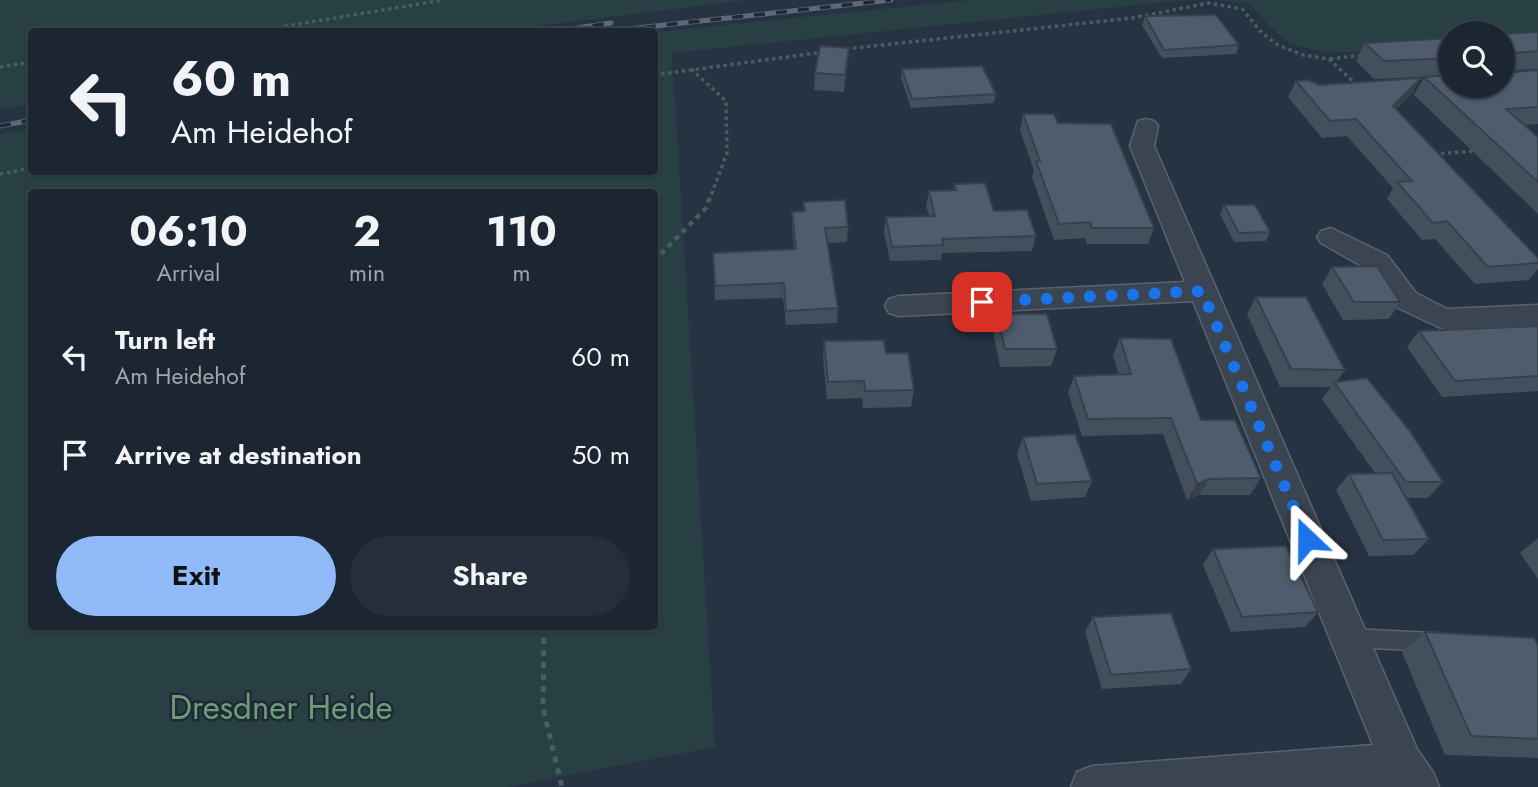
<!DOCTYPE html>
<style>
:root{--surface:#1c2632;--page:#252e3a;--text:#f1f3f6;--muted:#a0a5ac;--line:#3a434d;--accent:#90baf8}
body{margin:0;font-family:Jost,sans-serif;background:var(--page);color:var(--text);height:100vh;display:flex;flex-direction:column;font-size:26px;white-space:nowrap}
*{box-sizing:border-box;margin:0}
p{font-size:23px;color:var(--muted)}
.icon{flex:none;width:38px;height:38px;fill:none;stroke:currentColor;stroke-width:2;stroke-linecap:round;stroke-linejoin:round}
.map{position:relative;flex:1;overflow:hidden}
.side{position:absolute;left:28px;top:189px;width:630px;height:441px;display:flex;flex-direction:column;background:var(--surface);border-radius:7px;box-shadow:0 2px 5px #0004,0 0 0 2px var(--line)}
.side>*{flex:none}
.top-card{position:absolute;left:28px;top:28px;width:630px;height:147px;border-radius:7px;box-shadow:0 2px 5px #0004,0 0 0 2px var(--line);background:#1c2632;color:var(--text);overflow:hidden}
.buttons{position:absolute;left:1438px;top:21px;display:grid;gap:14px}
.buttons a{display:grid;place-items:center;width:77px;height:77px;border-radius:50%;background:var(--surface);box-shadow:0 2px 5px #0004,0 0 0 2px var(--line);font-size:35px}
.pin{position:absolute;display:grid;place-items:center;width:60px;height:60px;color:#fff;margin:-30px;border-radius:14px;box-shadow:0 4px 10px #0006}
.me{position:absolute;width:77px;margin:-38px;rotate:337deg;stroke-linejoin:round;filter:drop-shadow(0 0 5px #0008)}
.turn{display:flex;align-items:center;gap:24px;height:147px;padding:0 28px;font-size:32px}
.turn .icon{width:91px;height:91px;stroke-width:2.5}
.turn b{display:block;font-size:49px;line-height:60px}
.eta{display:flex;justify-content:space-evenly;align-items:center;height:119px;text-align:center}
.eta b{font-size:42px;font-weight:700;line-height:49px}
.primary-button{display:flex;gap:14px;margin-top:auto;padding:14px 28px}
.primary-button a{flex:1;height:80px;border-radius:42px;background:var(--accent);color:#111;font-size:28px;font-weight:700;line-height:80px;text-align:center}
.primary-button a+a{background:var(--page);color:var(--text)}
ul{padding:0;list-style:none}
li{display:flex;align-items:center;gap:21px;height:98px;padding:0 28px}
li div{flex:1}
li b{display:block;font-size:26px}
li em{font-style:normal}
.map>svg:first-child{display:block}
</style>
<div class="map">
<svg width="1538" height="787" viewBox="0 0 1538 787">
<rect width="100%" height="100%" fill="#263342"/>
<path fill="#284043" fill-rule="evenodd" d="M0,0h748l-250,31 -466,1 -1,72 -31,5z
M971,0h214l-513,53 43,694 -208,40h-507v-653l31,-5 1,43h622l1,-140zM654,192v434h-622v-434z
M1219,0h319v40h-35v-7h-52v8c-45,4 -116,21 -157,3 -18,-8 -31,-25 -44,-40z"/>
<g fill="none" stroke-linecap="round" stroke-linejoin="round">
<g stroke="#59636f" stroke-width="3">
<path id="service" d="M1349,629l85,4 7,3 3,6 -3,6 -7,3 -85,-4 -7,-3 -3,-6 3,-6z"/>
</g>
<g stroke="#59636f" stroke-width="3">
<path id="minor" d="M1146,119l8,2 4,5 -4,20 263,603 16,23 6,15h-368l6,-15 15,-6 281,-21 -180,-444 -294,15 -10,-3 -4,-7 4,-7 10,-3 286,-14 -55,-136 8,-25z
M1331,228l56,27 29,38 31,16 91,-4v20l-95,4 -47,-22 -29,-38 -46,-26 -4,-6 4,-6z"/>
</g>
<path stroke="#475d60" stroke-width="3.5" stroke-dasharray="3.5 3.5" stroke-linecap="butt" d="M250,32l193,-32
M846,49l286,-31 77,-15 33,6 20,24 16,12 25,10 26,4 29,27
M1330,59l33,-4
M0,67l32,-5
M691,69l35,32 1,52 -18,48
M654,75l170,-23
M1434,154l44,-3
M0,174l32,-6"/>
<path stroke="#475d60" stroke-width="4.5" stroke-dasharray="5 5" stroke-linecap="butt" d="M654,261l52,-53 3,-9"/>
<path stroke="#475d60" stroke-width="5" stroke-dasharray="6 6" stroke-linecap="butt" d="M544,626l-1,82 19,79"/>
<use href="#service" fill="#3b4552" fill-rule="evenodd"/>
<use href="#minor" fill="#3b4552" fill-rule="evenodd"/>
<g stroke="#5d6978" stroke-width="5">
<path id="rail" d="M549,32l62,-9
M601,32l290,-32
M0,126l32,-6"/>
</g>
<use href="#rail" stroke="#1f2a37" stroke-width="3.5" stroke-dasharray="11" stroke-linecap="butt"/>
</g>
<path fill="#444f5e" d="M1145,16l94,29 -3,9 -74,4 -20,-33z
M1538,32v37l-26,1 3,2 23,-2v54l-14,1 14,12v77l-124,-119 10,-18 13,-1 -63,3 -18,-18 9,-18 86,-5v48h52v-52z
M849,48l-5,44 -30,-2 1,-17z
M902,69l94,25 -2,9 -83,5 -10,-30z
M1421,78l-10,17 -15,14 142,149v11l-9,11 -54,4 -40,-45 -13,1 -35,-41 6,-11 -46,-52 -25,2 -34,-41 8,-16 23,4z
M1023,114l35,9 96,105 -6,16h-61l-2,-6 -31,2 -22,-63 2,-6 -14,-41z
M954,184l40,27 42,25 -4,15 -90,2 -1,7 -51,1 -6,-29 2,-15 43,-1 -3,-10 3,-15 24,-1z
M803,202l45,25 -1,15 -20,1 11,65 -1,15 -51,2 -3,-27 -68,2 -2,-47 81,-3 -2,-23v-15l11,-1z
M1224,205l46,27 -4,9 -32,1 -14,-28z
M1332,267l68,35 -11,17 -46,1 -21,-36z
M1256,297l89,73 -9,12 107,100 -15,16h-22l23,41 -16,16 -44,1 -33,-66 13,-16 26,-1 -53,-74 9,-12h-51l-33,-73z
M997,314l60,35 -6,17 -51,1 -7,-36z
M1538,326v65l-96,6 -35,-50 12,-16z
M1120,338l81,82 60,58 -11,17h-51l-12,5 -24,-66 -81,2 -14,-43 6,-17 45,-1 -6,-20z
M824,341l62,12 28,37 -3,17 -48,1 -1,-10 -35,1 -4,-41z
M1023,437l69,44 -7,16 -54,4 -14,-47z
M1538,538v41l-18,-26z
M1213,549l105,63 -13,15 -74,5 -28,-67z
M1093,617l98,52 -10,15 -79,5 -17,-57z
M1425,632l113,13v113l-93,-3 -43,-103z"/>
<path fill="#37404c" d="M849,48l-1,17 -4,27 1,-17z
M1421,78l-10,17 -28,27 10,-16z
M1209,479l-10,16 -12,5 10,-16z"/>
<path fill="#4f5c6d" stroke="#37404c" stroke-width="2" d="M1216,15l23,30 -75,5 -19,-34z
M1538,32v19l-24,2 -2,12 -4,3 7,4 23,-2v37l-32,2 32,28v45l-114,-105 27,-2v11h52v-52z
M1451,38v20l-67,3 -19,-18z
M820,46l29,2 -4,27 -30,-2z
M982,66l14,28 -84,5 -10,-30z
M1421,78l-28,28 145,152v5l-50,4 -41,-46 -14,2 -36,-41 15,-1 -56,-62 -26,2 -34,-40 12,-1 11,5z
M1023,114h31l4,9 53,1 43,104h-62l-2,-6 -31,2 -23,-63h4z
M985,183l9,28 33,-1 9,26 -94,3 1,6 -51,2 -6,-30 49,-1 -6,-25 27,-1 -2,-6z
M845,200l3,27 -23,1 13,80 -52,3 -2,-28 -69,3 -2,-33 83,-4 -4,-37 13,-1 -2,-9z
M1224,205h31l15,27 -31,1z
M1377,266l23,36h-46l-22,-35z
M1256,297h50l39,73 -54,-1z
M997,314h50l10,35h-52z
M1538,326v50l-83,5 -36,-50z
M1120,338l51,1 30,81h34l26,58 -52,1 -12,5 -26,-66 -83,1 -14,-43 57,-2z
M884,340l2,13h22l6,37 -49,1 -1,-10 -36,1 -4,-41z
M1367,378l43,53 33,51h-37l-72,-100z
M1075,434l17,47 -55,3 -14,-47z
M1392,473l37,66 -46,1 -34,-66z
M1286,546l32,66 -76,5 -29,-68z
M1171,613l20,56 -80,6 -18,-58z
M1425,632l109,6 4,7v94l-67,-3z"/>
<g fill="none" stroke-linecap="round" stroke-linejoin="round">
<path stroke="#1a73e8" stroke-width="12" stroke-dasharray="0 21.6" d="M982,302l220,-11 105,248"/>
</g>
<g text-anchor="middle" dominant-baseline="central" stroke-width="5" stroke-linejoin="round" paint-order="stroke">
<g font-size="33" fill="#6f9c78" stroke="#1f2a37">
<text x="281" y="707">Dresdner Heide</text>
</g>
</g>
</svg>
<div class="buttons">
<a><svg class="icon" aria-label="search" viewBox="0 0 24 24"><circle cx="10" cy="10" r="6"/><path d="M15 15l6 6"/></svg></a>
</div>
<div class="pin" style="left:982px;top:302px;background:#d93025"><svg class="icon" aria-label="arrive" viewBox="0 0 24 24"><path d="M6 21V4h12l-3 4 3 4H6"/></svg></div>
<svg class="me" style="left:1307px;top:539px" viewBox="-20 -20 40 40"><path d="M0-17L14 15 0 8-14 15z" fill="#1a73e8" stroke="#fff" stroke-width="4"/></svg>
<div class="top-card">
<div class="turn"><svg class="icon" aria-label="left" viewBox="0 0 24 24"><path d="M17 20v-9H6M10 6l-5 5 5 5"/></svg><div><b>60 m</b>Am Heidehof</div></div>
</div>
<section class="side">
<div class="eta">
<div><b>06:10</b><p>Arrival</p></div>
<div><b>2</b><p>min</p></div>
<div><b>110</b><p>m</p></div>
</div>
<ul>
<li><svg class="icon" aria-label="left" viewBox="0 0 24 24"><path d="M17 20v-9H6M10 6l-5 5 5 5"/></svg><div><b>Turn left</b><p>Am Heidehof</p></div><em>60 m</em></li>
<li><svg class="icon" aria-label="arrive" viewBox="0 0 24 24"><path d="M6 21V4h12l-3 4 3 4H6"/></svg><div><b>Arrive at destination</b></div><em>50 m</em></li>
</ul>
<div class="primary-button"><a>Exit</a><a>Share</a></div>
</section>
</div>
